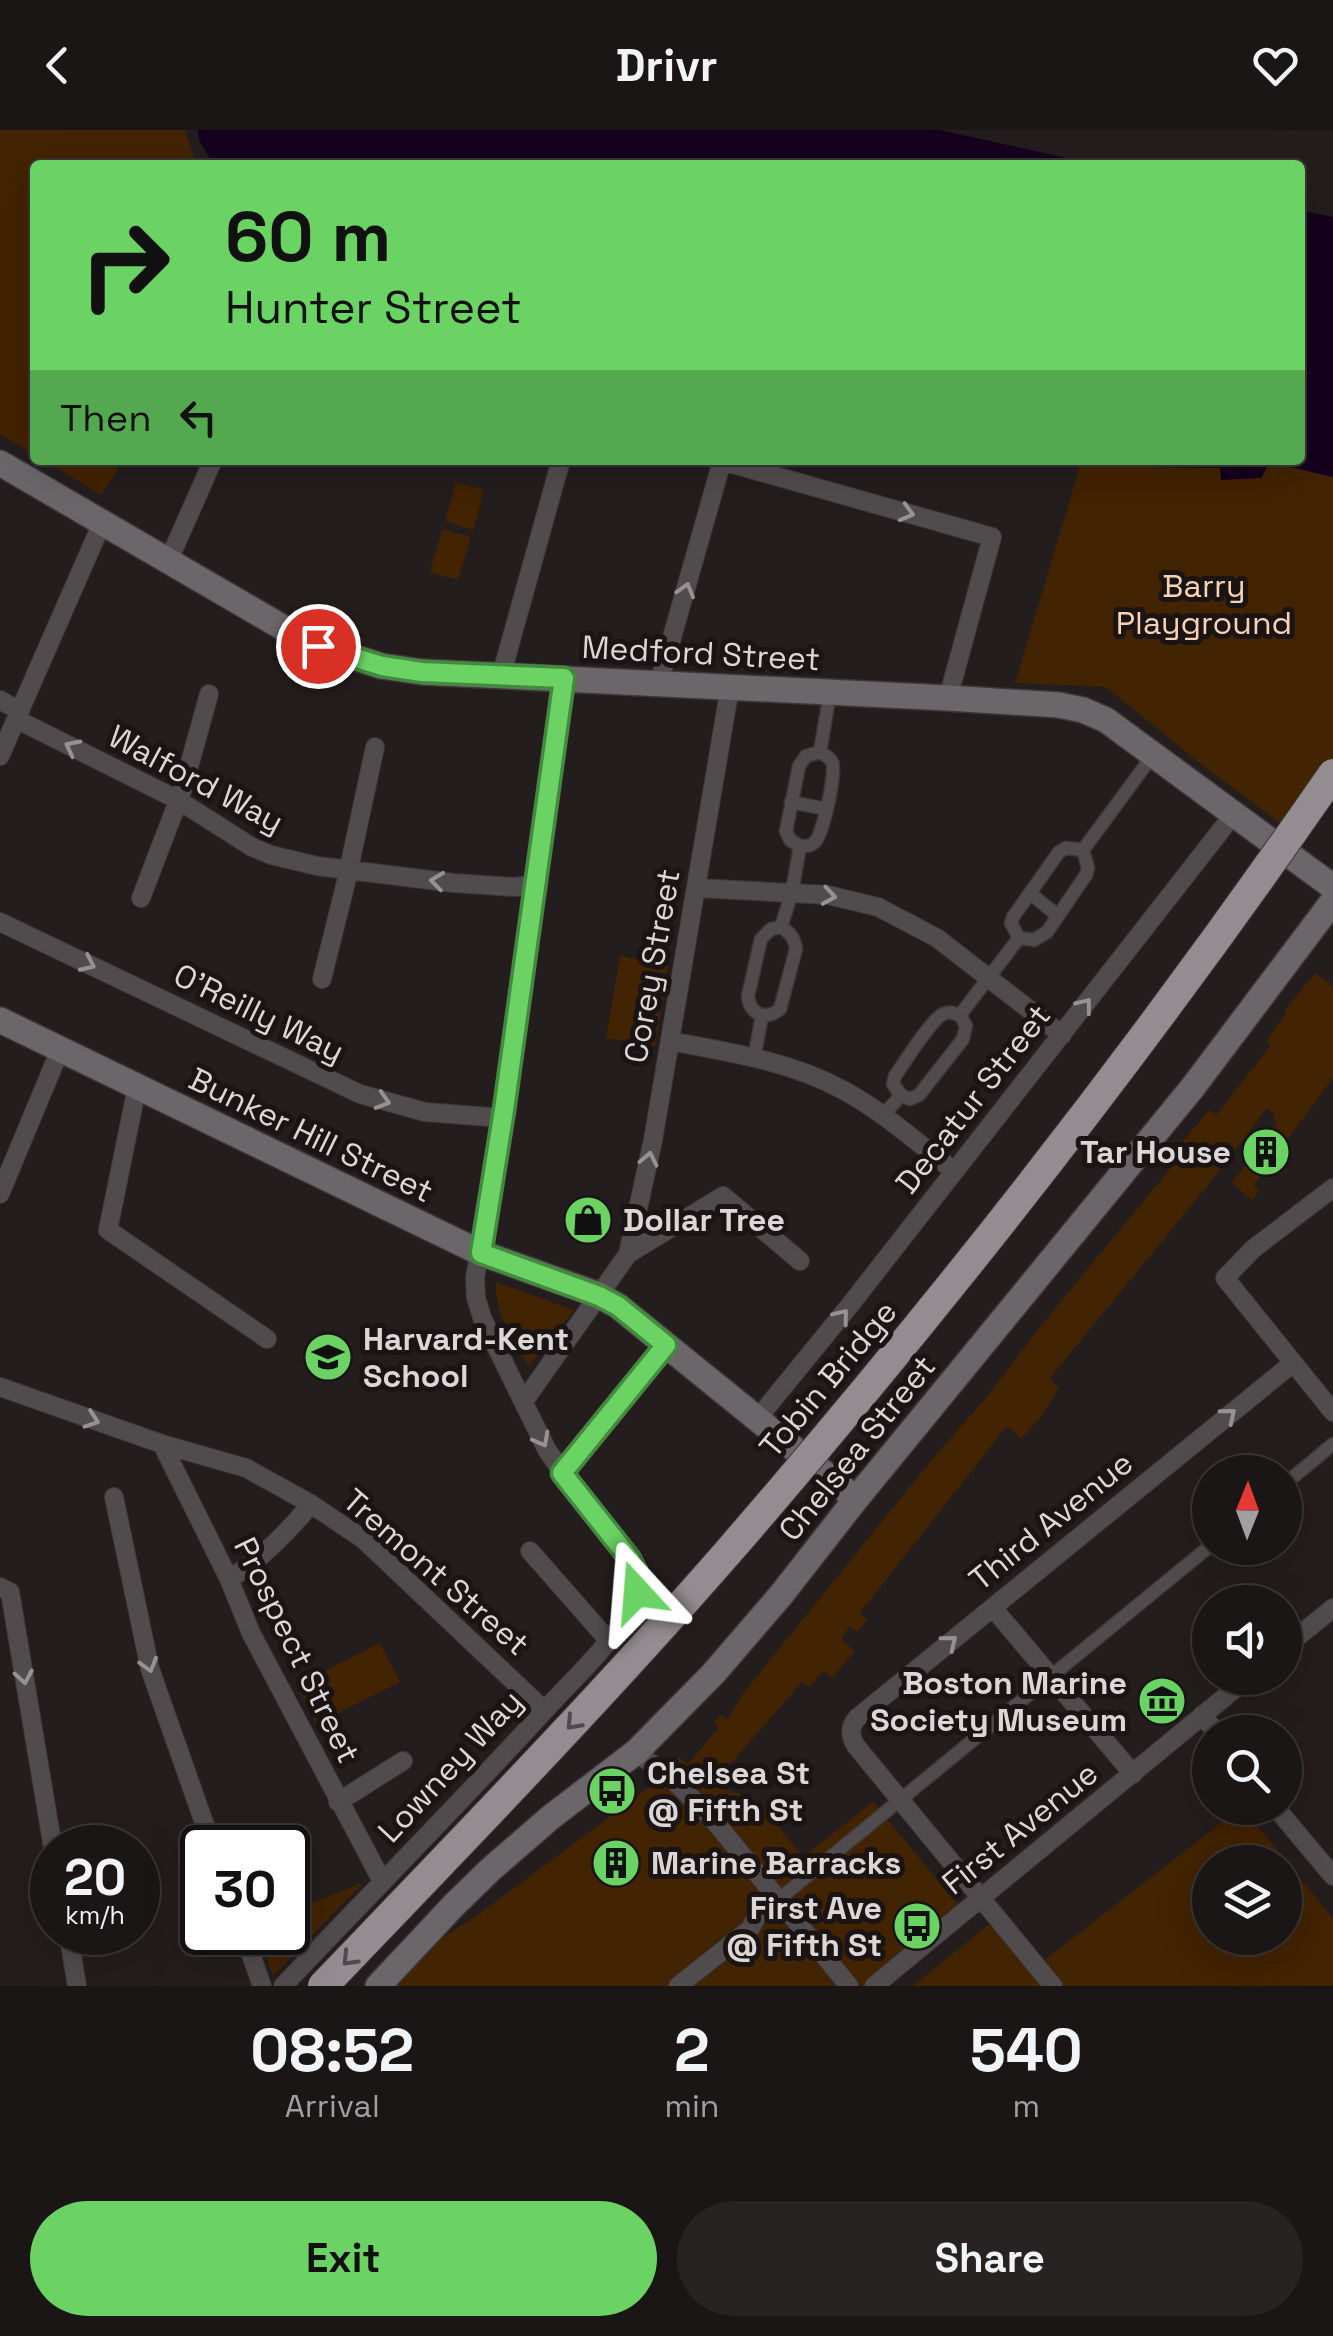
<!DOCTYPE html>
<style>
:root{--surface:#1b1616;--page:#282323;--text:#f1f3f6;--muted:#a09fa1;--line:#393535;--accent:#6ad363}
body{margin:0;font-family:"Space Grotesk",sans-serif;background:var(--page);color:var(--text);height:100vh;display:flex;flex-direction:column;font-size:38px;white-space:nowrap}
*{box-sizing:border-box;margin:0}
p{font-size:32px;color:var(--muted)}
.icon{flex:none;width:55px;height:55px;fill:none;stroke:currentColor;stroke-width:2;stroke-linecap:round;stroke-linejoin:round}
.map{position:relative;height:1856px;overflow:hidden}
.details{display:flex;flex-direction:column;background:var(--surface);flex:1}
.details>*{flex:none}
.top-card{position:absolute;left:30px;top:30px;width:1275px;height:305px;border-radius:10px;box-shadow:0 10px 40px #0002,0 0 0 2px var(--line);background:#6ad363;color:#111;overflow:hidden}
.needle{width:65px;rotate:1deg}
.fabs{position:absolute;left:1192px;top:1325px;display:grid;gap:20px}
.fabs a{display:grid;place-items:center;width:110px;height:110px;border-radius:50%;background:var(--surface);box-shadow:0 10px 40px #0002,0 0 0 2px var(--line);font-size:50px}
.speed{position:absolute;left:30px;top:1695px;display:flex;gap:20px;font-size:50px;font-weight:700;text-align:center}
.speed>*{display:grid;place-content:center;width:130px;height:130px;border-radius:50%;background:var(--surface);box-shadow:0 10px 40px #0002,0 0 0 2px var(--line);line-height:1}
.speed small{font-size:25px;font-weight:400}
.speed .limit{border:5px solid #111;border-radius:15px;background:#fff;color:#111}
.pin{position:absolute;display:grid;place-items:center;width:85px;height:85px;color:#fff;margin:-42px;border:5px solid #fff;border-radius:50%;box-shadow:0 2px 10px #0007}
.me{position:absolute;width:110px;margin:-55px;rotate:341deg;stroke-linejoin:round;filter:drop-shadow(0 0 8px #0008)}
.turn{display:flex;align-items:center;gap:35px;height:210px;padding:0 30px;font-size:45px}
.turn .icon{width:130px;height:130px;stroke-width:2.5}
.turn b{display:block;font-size:70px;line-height:85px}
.then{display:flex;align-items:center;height:95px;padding:0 30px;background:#0003;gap:20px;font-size:38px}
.eta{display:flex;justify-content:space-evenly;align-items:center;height:170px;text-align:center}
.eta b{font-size:60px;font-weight:700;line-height:70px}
.button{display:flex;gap:20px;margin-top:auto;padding:20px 30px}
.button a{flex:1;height:115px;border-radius:60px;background:var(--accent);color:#111;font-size:40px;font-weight:700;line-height:115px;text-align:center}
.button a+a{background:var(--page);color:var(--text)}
header{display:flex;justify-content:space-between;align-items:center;height:130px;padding:0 30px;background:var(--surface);font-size:45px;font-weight:700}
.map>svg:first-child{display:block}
</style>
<header><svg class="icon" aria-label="back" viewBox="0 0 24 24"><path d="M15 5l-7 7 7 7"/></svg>Drivr<svg class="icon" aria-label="heart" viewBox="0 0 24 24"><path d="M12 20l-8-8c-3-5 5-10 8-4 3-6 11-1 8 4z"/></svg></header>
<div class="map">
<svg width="1333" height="1856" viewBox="0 0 1333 1856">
<rect width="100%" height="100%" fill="#241d1e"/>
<path fill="#422302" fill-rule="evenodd" d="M0,0h185l8,25 7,10h-165v290l-35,-21z
M44,330h80l-23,35z
M1269,332l64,15v291l-42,63 -85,-63 -100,-81 -91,-4 65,-217 141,2 1,12 39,-2z
M456,352l28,8 -11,40 -28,-9z
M442,399l29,8 -13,43 -28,-8z
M620,826l48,8 -13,82 -49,-8z
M1315,843l18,13v92l-79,107 5,6 -7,9 -20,-17 45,-60 -3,-4 1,-4 -8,-7 -54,71 -163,199 9,10 -16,26 -22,25 -14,-13 -147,187 7,7 -10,12 -8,-5 -8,12 14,12 -23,27 -9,-7 -13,16 -8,-5 -90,103 44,14 47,58 70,-55 91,110 -91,74h-503l16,-13 89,-56 129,-96 54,-41 20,-23 10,7 31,-37 -5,-4 6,-8 8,4 16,-27 186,-230 54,-62 64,-83 135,-164 -5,-6 31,-37 7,5 55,-70 -5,-4 20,-27 -1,-4z
M496,1152l78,28 -45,56c-17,-26 -34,-51 -33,-84z
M380,1513l20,39 -84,42 -20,-39z
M1240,1678h3l90,110v68h-420l80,-65 40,48zM1210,1732h75v76h-75z
M364,1752l-91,94 -14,-43 29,-1v-19z"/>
<path fill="#16011e" d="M198,0h742l158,35h-884l-15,-25z
M1300,80l33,7v260l-63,-15 -9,16 -40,2 -1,-12 -140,-2 3,-6h217z"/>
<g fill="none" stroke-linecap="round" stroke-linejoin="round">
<g stroke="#3e3738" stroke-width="15">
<path id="pedestrian" d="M820,622l10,-59
M791,672l35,7
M800,716c7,0 9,1 15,-4 8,-8 22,-71 17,-80 -2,-5 -8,-7 -12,-10
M800,716l-10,-6 -4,-9 13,-65 7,-10 14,-4
M1083,720l70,-95
M1030,763l28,23
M781,797c10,6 13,11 15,22l-16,60c-14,12 -31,5 -32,-13l13,-57 10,-10 10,-2 11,-35 8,-46
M1019,808l-8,-15 2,-6 46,-65 7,-4 17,2
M1019,808l15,2 13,-8 39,-57 2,-7 -5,-18
M960,885l59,-77
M754,929l8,-44
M901,965l-8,-11 2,-8c9,-13 36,-56 48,-62 8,-3 9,-1 17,1
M882,987l19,-22 9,4 9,-4 44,-56 3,-13 -6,-11
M1285,1354l48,-40
M756,1788l454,-372"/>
</g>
<g stroke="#3e3738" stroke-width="20">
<path id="minor" d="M168,432l45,-102
M501,546l60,-216
M659,553l63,-222 270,76 -44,161
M0,570l19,11
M16,589l162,81 74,47 19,8 46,11 137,17 60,4 20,-2
M0,626l102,-233
M697,758l131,7 50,12 59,31 125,97
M141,768l42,-110 26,-94
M0,792l360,172 65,18 78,6
M322,849l24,-97 29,-135
M670,911c58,11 119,20 171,48 39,20 78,55 113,82
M137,957l-29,143 159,109
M1333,1058l-80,61 -28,29 108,134
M0,1064l60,-144
M628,1124l25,-114 77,-453
M0,1257l162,57 84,24 65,36 52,35 181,171
M524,1271l104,-147 95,-58 77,65
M758,1288l92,-113 383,-490
M162,1314l67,135 22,54 131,248
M563,1343l102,-128
M114,1367l36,172 63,179
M530,1421l79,90
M229,1449c32,-19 58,-46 82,-75
M0,1457l10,5 43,256
M993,1478l140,166
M1285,1517l48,-39
M1202,1585l14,17
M636,1622l37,28 38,37 138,169
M338,1672l65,-41
M1276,1678l57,68
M68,1802l9,54
M243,1802l19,54
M283,1856c87,-92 177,-183 263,-277 28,-31 76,-74 90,-113 4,-14 1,-25 -6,-37l-67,-86 -16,-23 -64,-130 -7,-22 -1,-20 28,-160 61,-440
M678,1856l72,-57 6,-11
M874,1856l374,-308
M1053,1856l-197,-240c-6,-10 -7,-19 1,-28l436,-355"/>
</g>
<g stroke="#3e3738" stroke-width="28">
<path id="secondary" d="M0,333l306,178 75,25 41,6 526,26 111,7 24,5 23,10 227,167
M0,890l481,233 118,42 19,11 238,193
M378,1856l76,-81 37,-36 60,-52 85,-65 77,-78 68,-79 75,-96 337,-412 140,-186"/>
</g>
<use href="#pedestrian" stroke="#504c4e" stroke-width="12"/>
<use href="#minor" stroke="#504c4e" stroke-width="18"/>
<use href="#secondary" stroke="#6b6669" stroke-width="25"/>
<g stroke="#3e3738" stroke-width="32" stroke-linecap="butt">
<path id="motorway-bridge" d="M323,1856c137,-143 276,-286 406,-435 215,-248 418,-508 604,-777"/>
</g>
<use href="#motorway-bridge" stroke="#938c90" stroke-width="30"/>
</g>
<defs><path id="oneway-chevron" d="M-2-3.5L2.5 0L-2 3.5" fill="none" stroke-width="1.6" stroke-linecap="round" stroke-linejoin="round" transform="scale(2.5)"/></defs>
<g stroke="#969192">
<use href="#oneway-chevron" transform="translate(907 383) rotate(16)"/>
<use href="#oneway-chevron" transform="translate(686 460) rotate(-74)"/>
<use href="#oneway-chevron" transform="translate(72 617) rotate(-153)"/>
<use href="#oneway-chevron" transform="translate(437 751) rotate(-173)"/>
<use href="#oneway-chevron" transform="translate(829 766) rotate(9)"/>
<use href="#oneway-chevron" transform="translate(88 834) rotate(25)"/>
<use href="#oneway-chevron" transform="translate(1085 875) rotate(-52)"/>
<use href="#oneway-chevron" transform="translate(383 971) rotate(17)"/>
<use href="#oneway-chevron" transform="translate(649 1029) rotate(-78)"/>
<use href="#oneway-chevron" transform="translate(842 1186) rotate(-51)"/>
<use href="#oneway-chevron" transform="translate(1229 1285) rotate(-39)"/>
<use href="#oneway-chevron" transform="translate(92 1290) rotate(19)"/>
<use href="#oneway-chevron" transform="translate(542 1310) rotate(62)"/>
<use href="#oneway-chevron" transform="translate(950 1512) rotate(-39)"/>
<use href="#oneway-chevron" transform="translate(149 1535) rotate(74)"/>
<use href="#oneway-chevron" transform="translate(24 1547) rotate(80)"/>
</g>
<g stroke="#504a4c">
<use href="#oneway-chevron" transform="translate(573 1593) rotate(133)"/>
<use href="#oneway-chevron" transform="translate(349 1829) rotate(134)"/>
</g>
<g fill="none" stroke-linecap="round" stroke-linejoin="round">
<g stroke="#458940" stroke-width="25">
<path id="route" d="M318,516l64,20 40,6 142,6 -60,432 -23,143 118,43 19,10 48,39 -104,128 68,86 7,14v19"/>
</g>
<use href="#route" stroke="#6ad363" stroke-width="18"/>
</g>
<defs>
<g id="building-disc" transform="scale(2.5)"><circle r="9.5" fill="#6ad363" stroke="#1a1414"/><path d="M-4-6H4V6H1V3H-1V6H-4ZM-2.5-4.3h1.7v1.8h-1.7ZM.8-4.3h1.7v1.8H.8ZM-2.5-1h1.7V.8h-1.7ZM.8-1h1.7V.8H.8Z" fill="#111"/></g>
<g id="shop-disc" transform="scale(2.5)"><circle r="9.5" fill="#6ad363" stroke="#1a1414"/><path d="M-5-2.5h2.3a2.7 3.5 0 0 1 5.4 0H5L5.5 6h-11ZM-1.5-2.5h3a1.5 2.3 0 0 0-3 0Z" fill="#111"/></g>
<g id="school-disc" transform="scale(2.5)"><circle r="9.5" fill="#6ad363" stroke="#1a1414"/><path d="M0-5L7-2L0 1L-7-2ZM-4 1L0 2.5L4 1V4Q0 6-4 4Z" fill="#111"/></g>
<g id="museum-disc" transform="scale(2.5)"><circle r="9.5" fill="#6ad363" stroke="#1a1414"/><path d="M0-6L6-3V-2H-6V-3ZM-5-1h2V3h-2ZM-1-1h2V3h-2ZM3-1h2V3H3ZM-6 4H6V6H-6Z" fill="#111"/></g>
<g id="bus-disc" transform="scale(2.5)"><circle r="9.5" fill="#6ad363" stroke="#1a1414"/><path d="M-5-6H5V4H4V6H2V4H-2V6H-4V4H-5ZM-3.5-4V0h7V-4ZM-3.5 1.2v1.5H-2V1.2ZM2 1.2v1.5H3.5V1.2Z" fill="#111"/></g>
</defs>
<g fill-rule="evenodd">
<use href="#building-disc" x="1266" y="1022"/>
<use href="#shop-disc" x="588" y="1090"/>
<use href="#school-disc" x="328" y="1227"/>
<use href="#museum-disc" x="1162" y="1571"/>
<use href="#bus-disc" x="612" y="1661"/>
<use href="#building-disc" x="616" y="1733"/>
<use href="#bus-disc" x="917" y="1796"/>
</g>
<g text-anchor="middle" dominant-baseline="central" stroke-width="10" stroke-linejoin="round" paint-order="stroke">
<g font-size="32" fill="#f7d2b3" stroke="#1a1414">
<text x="1204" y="456">Barry<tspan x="1204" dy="37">Playground</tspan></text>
</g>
<g font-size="32" fill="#dbd6d7" stroke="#1a1414">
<text transform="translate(701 523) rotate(3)">Medford Street</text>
<text transform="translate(196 649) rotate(28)">Walford Way</text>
<text transform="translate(652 836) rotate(-80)">Corey Street</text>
<text transform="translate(259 883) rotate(26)">O'Reilly Way</text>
<text transform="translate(973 969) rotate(-52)">Decatur Street</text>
<text transform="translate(311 1005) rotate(26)">Bunker Hill Street</text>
<text transform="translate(828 1249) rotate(-50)">Tobin Bridge</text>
<text transform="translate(857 1318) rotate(-51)">Chelsea Street</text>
<text transform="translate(1051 1391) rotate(-39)">Third Avenue</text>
<text transform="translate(436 1442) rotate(41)">Tremont Street</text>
<text transform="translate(297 1520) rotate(64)">Prospect Street</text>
<text transform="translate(450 1636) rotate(-47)">Lowney Way</text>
<text transform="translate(1020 1698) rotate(-39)">First Avenue</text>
</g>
<g font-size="32" font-weight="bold" fill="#dbd6d7" stroke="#1a1414" text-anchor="start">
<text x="1231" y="1022" text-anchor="end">Tar House</text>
<text x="623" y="1090">Dollar Tree</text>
<text x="363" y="1209">Harvard-Kent<tspan x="363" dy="37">School</tspan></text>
<text x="1127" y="1553" text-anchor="end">Boston Marine<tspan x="1127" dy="37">Society Museum</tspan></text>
<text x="647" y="1643">Chelsea St<tspan x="647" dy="37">@ Fifth St</tspan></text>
<text x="651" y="1733">Marine Barracks</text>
<text x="882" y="1778" text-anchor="end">First Ave<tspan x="882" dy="37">@ Fifth St</tspan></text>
</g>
</g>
</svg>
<div class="fabs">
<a><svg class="needle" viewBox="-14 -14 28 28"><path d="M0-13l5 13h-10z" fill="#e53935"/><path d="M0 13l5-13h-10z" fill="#a09fa1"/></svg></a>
<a><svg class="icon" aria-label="sound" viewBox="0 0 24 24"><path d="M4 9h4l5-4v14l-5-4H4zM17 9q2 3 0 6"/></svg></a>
<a><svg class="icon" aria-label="search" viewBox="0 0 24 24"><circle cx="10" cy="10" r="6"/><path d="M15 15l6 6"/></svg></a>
<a><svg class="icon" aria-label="layers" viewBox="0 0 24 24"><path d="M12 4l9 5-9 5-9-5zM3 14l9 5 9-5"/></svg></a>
</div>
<div class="speed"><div>20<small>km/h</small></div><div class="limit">30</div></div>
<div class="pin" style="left:318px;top:516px;background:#d93025"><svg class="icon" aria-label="arrive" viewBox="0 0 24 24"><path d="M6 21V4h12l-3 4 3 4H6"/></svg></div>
<svg class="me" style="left:637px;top:1462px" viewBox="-20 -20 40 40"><path d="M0-17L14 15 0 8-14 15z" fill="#6ad363" stroke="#fff" stroke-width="4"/></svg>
<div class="top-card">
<div class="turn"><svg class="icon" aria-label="right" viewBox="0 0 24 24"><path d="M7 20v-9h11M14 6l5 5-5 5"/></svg><div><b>60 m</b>Hunter Street</div></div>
<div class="then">Then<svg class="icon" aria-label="left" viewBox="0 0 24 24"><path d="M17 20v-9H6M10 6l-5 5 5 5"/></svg></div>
</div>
</div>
<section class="details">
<div class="eta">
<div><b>08:52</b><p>Arrival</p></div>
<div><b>2</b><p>min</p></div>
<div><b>540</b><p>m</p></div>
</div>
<div class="button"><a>Exit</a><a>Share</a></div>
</section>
